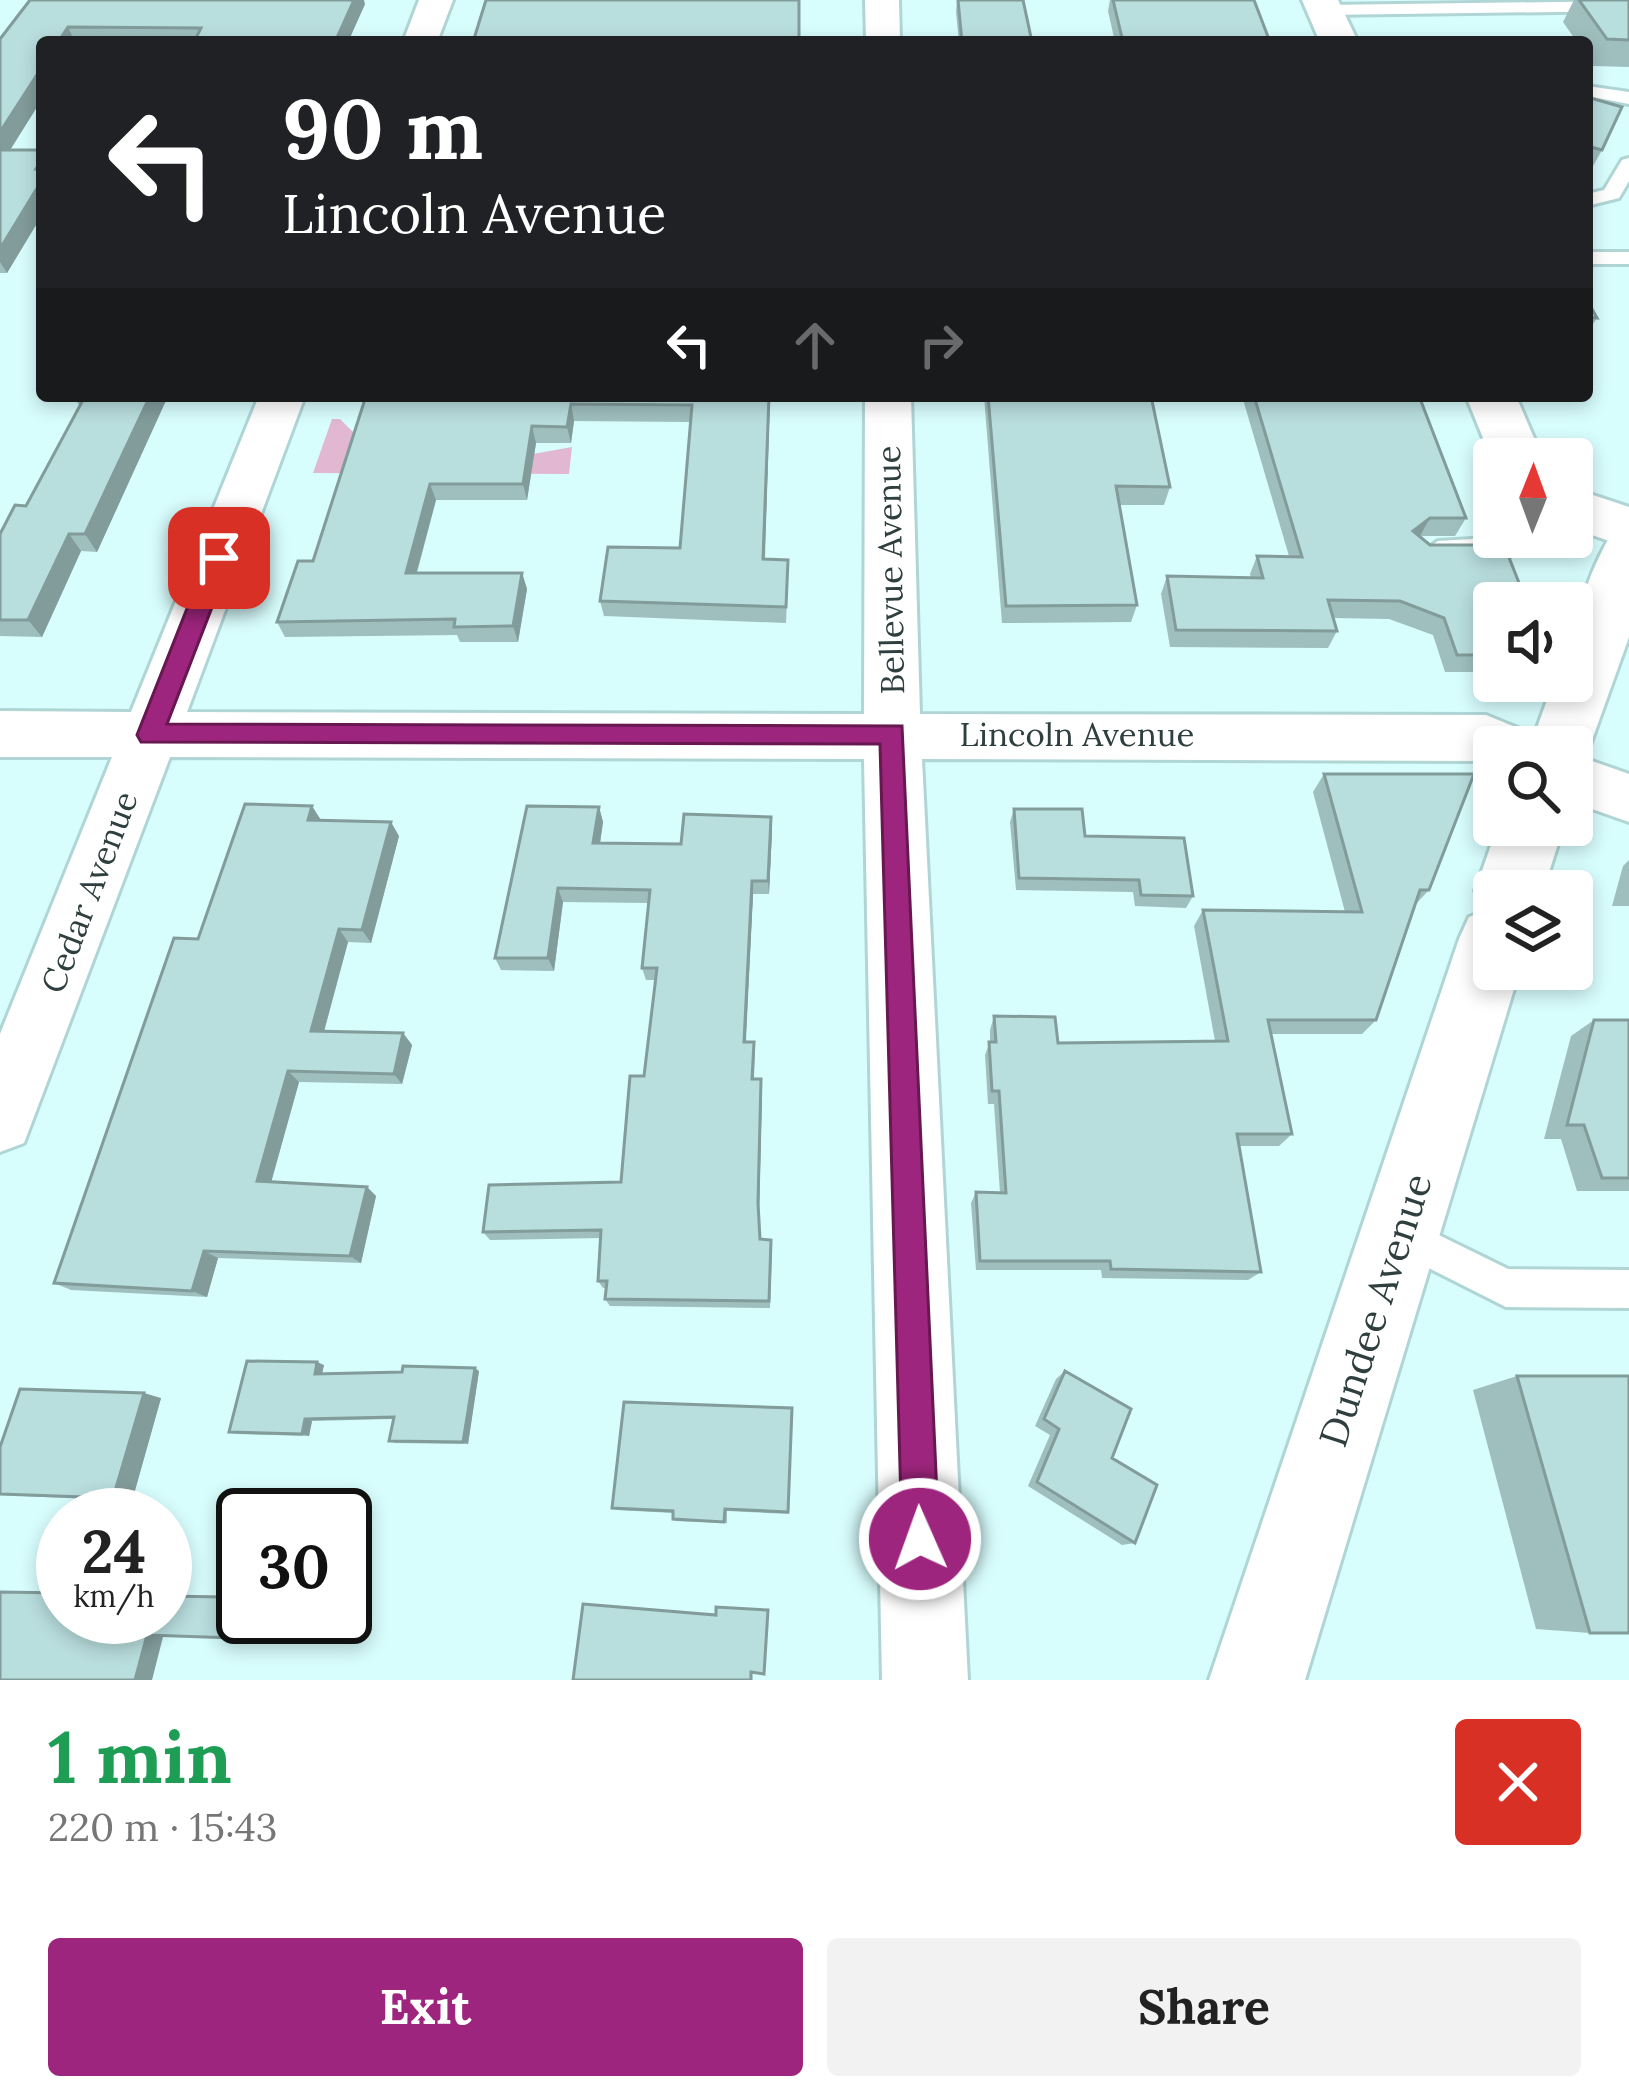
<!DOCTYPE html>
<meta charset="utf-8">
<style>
:root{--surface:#fff;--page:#f2f2f2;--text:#222;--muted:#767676;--accent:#9e257d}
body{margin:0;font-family:Lora,serif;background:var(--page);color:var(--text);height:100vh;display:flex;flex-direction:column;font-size:45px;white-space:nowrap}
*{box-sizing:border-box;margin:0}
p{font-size:39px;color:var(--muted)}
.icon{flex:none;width:66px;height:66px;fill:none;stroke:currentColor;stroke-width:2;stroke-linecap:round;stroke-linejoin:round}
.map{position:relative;height:1680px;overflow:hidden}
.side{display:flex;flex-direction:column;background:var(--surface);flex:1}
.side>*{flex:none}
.banner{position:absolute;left:36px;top:36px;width:1557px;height:366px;border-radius:12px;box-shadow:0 6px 18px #0003;background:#202124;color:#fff;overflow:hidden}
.needle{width:78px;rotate:1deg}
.tools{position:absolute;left:1473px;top:438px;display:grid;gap:24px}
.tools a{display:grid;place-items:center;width:120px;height:120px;border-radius:12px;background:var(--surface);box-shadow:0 6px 18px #0003;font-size:60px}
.speed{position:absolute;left:36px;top:1488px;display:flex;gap:24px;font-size:60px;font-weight:700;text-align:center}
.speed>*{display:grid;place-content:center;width:156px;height:156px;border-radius:50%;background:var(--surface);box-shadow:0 6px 18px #0003;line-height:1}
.speed small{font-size:30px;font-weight:400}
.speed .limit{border:6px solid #111;border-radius:18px;background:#fff;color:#111}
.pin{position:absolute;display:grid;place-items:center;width:102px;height:102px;color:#fff;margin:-51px;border-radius:24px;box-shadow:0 6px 18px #0006}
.me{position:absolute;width:132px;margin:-66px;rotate:358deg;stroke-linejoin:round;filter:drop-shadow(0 0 9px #0008)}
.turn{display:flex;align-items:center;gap:42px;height:252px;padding:0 48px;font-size:54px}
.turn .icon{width:156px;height:156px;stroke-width:2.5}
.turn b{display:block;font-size:84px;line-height:102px}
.lanes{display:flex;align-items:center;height:114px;padding:0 48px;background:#0003;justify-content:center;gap:60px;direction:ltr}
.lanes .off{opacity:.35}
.round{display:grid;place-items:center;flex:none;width:126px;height:126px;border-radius:12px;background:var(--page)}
.overview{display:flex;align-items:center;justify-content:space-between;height:204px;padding:0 48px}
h1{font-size:72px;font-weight:700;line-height:90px;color:#1e9e55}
.primary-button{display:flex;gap:24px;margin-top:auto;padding:24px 48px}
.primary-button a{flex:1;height:138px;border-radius:12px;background:var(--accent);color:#fff;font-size:48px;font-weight:700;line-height:138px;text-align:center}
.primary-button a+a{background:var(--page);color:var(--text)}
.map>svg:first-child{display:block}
</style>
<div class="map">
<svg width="1629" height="1680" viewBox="0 0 1629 1680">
<rect width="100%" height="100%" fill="#d8fdfd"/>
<path fill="#e2b7d2" d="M332,419h8l14,14 179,21 39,-7 -3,27 -256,-1z"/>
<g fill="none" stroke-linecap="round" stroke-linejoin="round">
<g stroke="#b0d5d5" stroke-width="6">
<path id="service" d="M1629,1v10l-305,4 -8,-5 8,-5z
M1587,86l42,6v12l-42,-8z
M1629,158v23l-10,17 -32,8v-12l17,-4 18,-30z
M1587,252h42v12h-42z
M1507,537h31l-32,22h-68l-13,-9 13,-9z
M1400,1216l108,53 121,1v38l-123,-1 -119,-60 -5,-13 5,-13z"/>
</g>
<g stroke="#b0d5d5" stroke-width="6">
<path id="minor" d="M419,0h34l-16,42h-34z
M865,0h34l1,42h-34z
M259,396h46l-118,316 677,2 1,-318h46l9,318 566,1 39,16 9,16h-40v19l-14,-5 -558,-2 46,921h-86l-18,-921 -694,-2 -146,386 -24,9v-118l112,-277h-112v-46l131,1z
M1572,754l57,20v48l-57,-20z"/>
</g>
<g stroke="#b0d5d5" stroke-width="6">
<path id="tertiary" d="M1302,0h36l20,42h-38z
M1466,396h50l27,63h-49v6z
M1572,488l57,19v41l-57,-20z"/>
</g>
<g stroke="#b0d5d5" stroke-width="6">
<path id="primary" d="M1629,532v105l-46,128 -11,4v-22h-42l24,-66h18c0,-53 11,-97 37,-143z
M1498,825h66l-21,66h-49v78h26l-215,711h-96l250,-741 10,-22 16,-6 -10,-20z"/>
</g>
<use href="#service" fill="#fff" fill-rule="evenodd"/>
<use href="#minor" fill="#fff" fill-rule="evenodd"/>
<use href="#tertiary" fill="#fff" fill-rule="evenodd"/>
<use href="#primary" fill="#fff" fill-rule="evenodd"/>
</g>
<path fill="#9fbfbf" d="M30,0l335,4 -17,38h-306v57l-32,51h32v65l-35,58h-7v-234z
M957,0h66l9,42h-73l-3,-30z
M1110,0h144l16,42h-155l-7,-31z
M1574,0h55v67l-36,-1 -6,-9v-15h-10l-14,-20z
M1587,97l15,53 -14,25 -1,-1z
M1587,300l10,18 -10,15z
M77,396h91l-71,156 -16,-1 -39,86 -42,-1v-102l26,-28 54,-100 -5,-7z
M366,396h404l-5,163 23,16 -2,48 -182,-7 -4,-15 80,-53 11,-126 -117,-1 -3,22h-35l-9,57h-91l-19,73h105l5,16 -9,53h-58l-3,-7 -172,2 -8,-15 36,-61z
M984,396h167l19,91 -6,18h-44l17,100 -6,17 -129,1z
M1242,396h177l47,122 -11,18h-36l75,67v69h-49l-12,-37 -44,-16 -56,-1 4,13 -9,17 -158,-1 -9,-53 6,-18 84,2 -1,-4 7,-18h32z
M1324,774l105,116 -15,16 -38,114 -14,14h-91l21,100 -13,12h-40l22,126 -13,8 -146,-2 -1,-8h-125l-5,-67 5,-11 24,1 -6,-89h-6l-3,-49 5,-13v-12l4,-14 64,27 157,-2 -21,-115 9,-16 142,2 -32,-120z
M599,807l4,15 -3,21 81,1 91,-13 -3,63h-16l-7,148 9,11 -1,26 8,11 -3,122 2,27 11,8 -2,61 -160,-2 -5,-7 1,-11h-3l-5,-7 3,-43 -111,2 -7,-8 138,-50 23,-106 11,-96h-9l-4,-12 7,-65 -86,-1 -9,69 -53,-1 -6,-12z
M1014,809l71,27 108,60 -7,12 -51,-2 -2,-14 -117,-2 -6,-68z
M321,820l78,16 -28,107 -23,-1 -24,90 79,1 9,12 -10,39 -103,-2 -28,100 96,5 9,9 -15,67 -143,-5 -11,39 -136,-7 -17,-7 144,-344z
M1629,860v46h-17l11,-40z
M1594,1020h35v171h-52l-16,-52h-17l27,-103z
M324,1365l-2,9 157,-3 -11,73 -73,-1 -6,-2 4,-22 -81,2 -3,15 -72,-2 -8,-2z
M1065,1371l47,87 23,85 -13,2 -94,-59 22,-51 -15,-9 21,-47z
M1517,1376l73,257 -54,-4 -63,-239z
M161,1398l-29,103 -132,-6v-48z
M792,1408l-3,106 -62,-3v12l-51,-2 -3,-2v-6l-56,-3 -5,-2z"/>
<path fill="#829b9b" d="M354,0h10l1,4 -17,38h-13z
M68,27l7,15h-17z
M42,67v32l-42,67v-34z
M42,159v56l-35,58 -7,-11v-13l36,-80z
M150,396h18l-71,156 -12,-18z
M769,396h1l-6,179 -1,-16z
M571,404l3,17 -3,22 -4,-16z
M532,426l4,17 -9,57 -4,-16z
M430,484l6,16 -24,89 -6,-16z
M1430,518l-10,18 -18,13 11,-18z
M69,534l12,17 -39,86 -14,-17z
M522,573l5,16 -9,53 -5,-16z
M312,806l9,14h-13z
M599,807l4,15 -5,35 -5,-14z
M771,817l1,14 -3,63 -1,-13z
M391,822l8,14 -28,107 -9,-13z
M752,881l1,13 -8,159 -1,-11z
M558,888l5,14 -9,69 -6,-13z
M339,929l9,13 -27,100 -10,-11z
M403,1033l9,12 -10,39 -8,-10z
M288,1071l11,11 -30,108 -12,-9z
M761,1079l1,11 -3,122 -1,-9z
M367,1187l9,9 -15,67 -11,-7z
M204,1251l14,7 -11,39 -15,-6z
M317,1362l7,3 -3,12 -6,-3z
M475,1368l4,3 -11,73 -5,-2z
M144,1393l17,5 -29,103 -19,-3z
M305,1419l7,2 -3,15 -7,-2z
M293,1617h14l-5,22 -14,1z
M164,1633l-12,47h-17l12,-45z"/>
<path fill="#b9dede" stroke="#829b9b" stroke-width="3" d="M30,0h324l-19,42h-141l7,-14 -133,-1 -10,15h-16v25l-42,65v-93z
M486,0h313v42h-326z
M958,0h65l9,42h-70z
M1113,0h141l16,42h-147z
M1579,0h50v40l-22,-1z
M1587,97l35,10 -20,43 -15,-4z
M0,150h42v9l-6,10h6v11l-42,69z
M1587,300l10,18 -10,-1z
M77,396h73l-65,138h-16l-41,86h-28v-86l15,-29 11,1 57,-106 -8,-1z
M366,396h403l-6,163 25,1 -2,47 -186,-6 8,-54 72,1 12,-143 -121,-1 -4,23 -35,-1 -9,58h-93l-24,89h116l-9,53 -59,1 1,-8 -178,3 21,-61h15z
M988,396h163l19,91 -54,-1 21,119 -131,1z
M1254,396h165l47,122h-36l-17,13 17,14h46l4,9 28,1 19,48h-33v52h-37l-13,-37 -44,-17 -72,-1 9,31 -161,-1 -9,-54 96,2 -6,-22 45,1z
M1324,774h150l-45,116h-9l-44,130h-108l24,114h-55l24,138 -150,-3 -1,-8h-130l-4,-69 30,1 -7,-102h-7l-3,-49h7l-2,-26 61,1 3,26 170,-2 -25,-131 159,2z
M245,804l67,2 -4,14 83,2 -29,108 -23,-1 -28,102 92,2 -9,41 -106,-3 -31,110 110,6 -17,69 -146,-5 -12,40 -138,-8 120,-345 24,1z
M527,806l72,1 -6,36 88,1 3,-30 87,3 -3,64h-16l-8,161h10l-2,37h9l-3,124 2,36 11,1 -2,61 -164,-2 2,-18h-9l3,-51 -118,2 6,-47 132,-3 9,-106h14l13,-108h-15l8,-78 -92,-2 -10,70h-53z
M1014,809h68l3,27 99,2 9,58 -52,-1 -2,-15 -120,-2z
M1594,1020h35v158h-27l-18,-53h-17z
M247,1361l70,1 -2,12 87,-2 1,-6 72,2 -12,74 -74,-1 5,-24 -89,2 -3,15 -73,-2z
M1065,1371l66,38 -19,49 45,27 -22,58 -98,-61 22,-53 -15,-10z
M1517,1376h112v257h-39z
M20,1389l124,4 -31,105 -113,-4v-47z
M624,1402l168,6 -4,104 -63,-3 -1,13 -51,-3v-8l-61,-3z
M233,1563l10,1v53h50l-5,23 -141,-5 -12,45h-135v-88l63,1v24h102v-21l59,1z
M583,1604l133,11v-8l52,3 -4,64 -13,-2v8h-178z"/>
<path fill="#9e257d" stroke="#671851" stroke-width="3" d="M219,550l12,8 -64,166 735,2 37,813 -5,13 -14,5 -13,-5 -5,-13 -22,-795 -739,-2 -4,-7 70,-177z"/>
<g text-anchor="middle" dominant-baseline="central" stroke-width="10" stroke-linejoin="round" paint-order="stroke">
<g font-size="33" fill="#2f3e3e" stroke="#fff">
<text transform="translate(890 570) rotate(-91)">Bellevue Avenue</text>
<text x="1077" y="734">Lincoln Avenue</text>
<text transform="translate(89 892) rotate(-69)">Cedar Avenue</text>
</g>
<g font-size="39" fill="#2f3e3e" stroke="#fff">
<text transform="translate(1375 1310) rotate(-72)">Dundee Avenue</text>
</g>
</g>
</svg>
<div class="tools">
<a><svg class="needle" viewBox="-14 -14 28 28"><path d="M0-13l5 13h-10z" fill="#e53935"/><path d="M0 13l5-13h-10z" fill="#767676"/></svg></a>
<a><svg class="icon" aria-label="sound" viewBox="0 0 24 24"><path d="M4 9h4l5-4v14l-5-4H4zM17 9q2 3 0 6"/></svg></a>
<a><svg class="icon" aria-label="search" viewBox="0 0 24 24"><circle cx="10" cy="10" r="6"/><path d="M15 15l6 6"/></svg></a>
<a><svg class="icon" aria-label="layers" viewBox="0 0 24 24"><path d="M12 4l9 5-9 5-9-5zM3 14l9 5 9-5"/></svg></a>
</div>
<div class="speed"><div>24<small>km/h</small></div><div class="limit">30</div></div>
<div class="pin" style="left:219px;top:558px;background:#d93025"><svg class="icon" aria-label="arrive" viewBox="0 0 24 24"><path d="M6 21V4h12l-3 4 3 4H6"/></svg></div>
<svg class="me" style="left:920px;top:1539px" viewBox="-20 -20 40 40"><circle r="17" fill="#9e257d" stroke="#fff" stroke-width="3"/><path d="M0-11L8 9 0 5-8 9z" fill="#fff"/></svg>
<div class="banner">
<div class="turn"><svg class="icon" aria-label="left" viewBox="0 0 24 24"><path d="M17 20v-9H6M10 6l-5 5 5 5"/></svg><div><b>90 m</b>Lincoln Avenue</div></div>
<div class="lanes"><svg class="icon" aria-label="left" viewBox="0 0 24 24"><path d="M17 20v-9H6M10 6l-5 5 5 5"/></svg><svg class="icon off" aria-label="ahead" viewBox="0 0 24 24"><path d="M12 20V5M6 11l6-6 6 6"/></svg><svg class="icon off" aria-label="right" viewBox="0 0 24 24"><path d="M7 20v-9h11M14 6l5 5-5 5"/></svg></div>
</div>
</div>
<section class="side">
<div class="overview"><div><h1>1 min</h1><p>220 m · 15:43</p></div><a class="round" style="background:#d93025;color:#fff"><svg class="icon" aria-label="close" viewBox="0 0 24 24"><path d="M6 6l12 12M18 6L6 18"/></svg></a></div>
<div class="primary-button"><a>Exit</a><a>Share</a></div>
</section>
